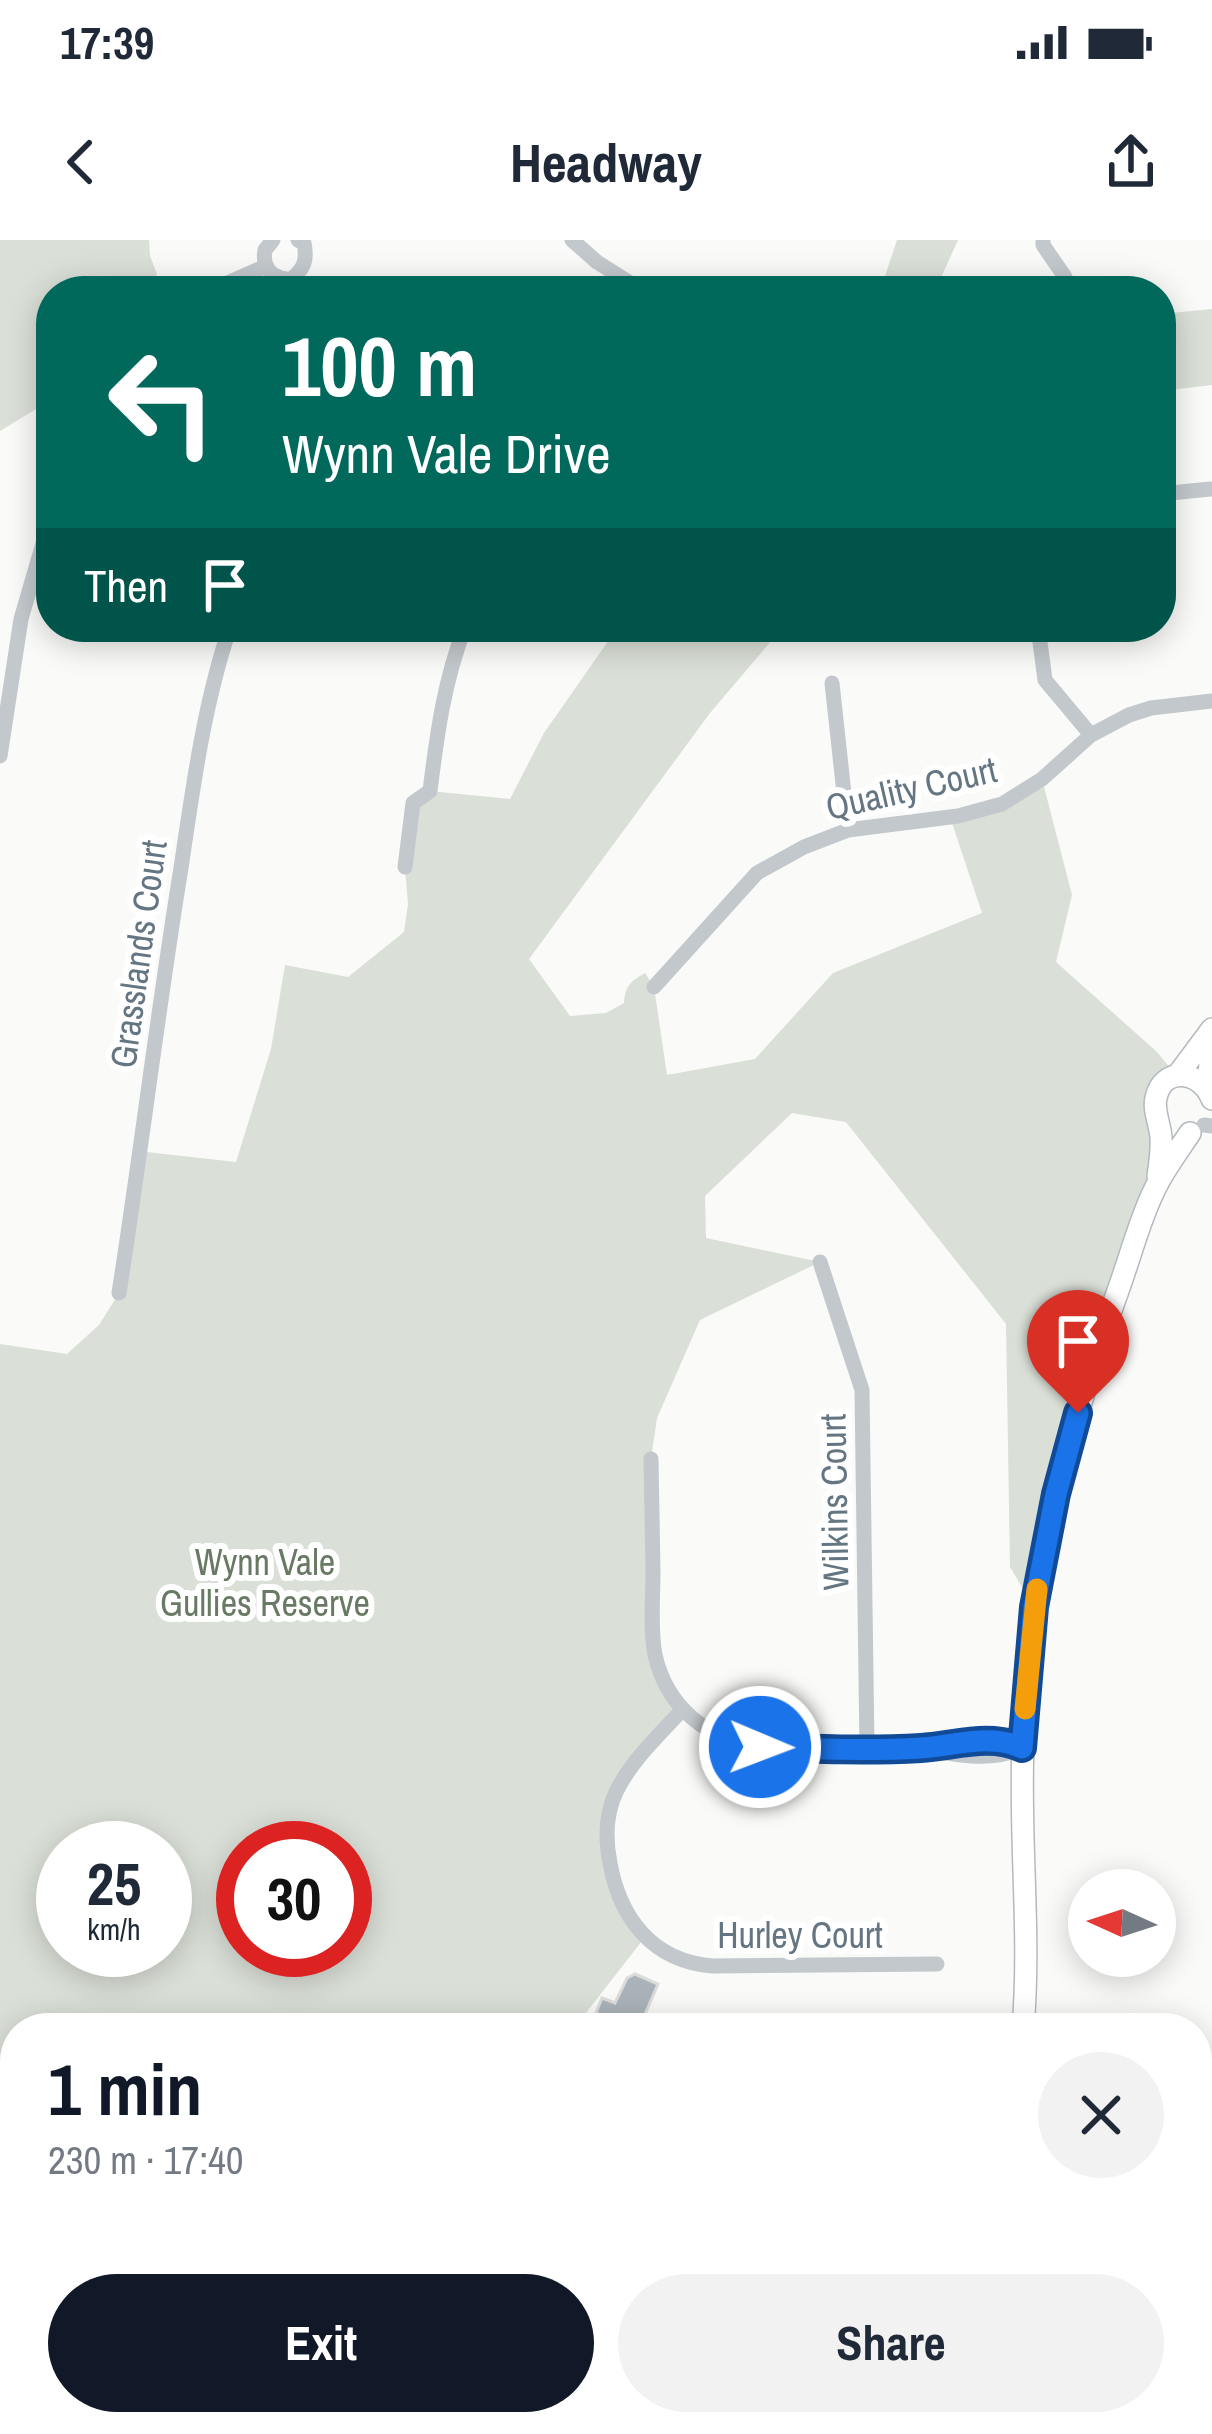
<!DOCTYPE html>
<meta charset="utf-8">
<style>
:root{--surface:#fff;--page:#f2f2f3;--text:#1f2937;--muted:#747a83;--accent:#111827}
body{margin:0;font-family:"Archivo Narrow",sans-serif;background:var(--page);color:var(--text);height:100vh;display:flex;flex-direction:column;font-size:45px;white-space:nowrap}
*{box-sizing:border-box;margin:0}
p{font-size:39px;color:var(--muted)}
.icon{flex:none;width:66px;height:66px;fill:none;stroke:currentColor;stroke-width:2;stroke-linecap:round;stroke-linejoin:round}
.map{position:relative;flex:1;overflow:hidden}
.sheet{position:absolute;left:0px;top:1773px;width:1212px;height:423px;display:flex;flex-direction:column;background:var(--surface);border-radius:48px 48px 0 0;box-shadow:0 6px 30px #0003}
.sheet>*{flex:none}
.hud{position:absolute;left:36px;top:36px;width:1140px;height:366px;border-radius:48px;box-shadow:0 6px 30px #0003;background:#00695c;color:#fff;overflow:hidden}
.needle{width:78px;rotate:273deg}
.controls{position:absolute;left:1068px;top:1629px;display:grid;gap:24px}
.controls a{display:grid;place-items:center;width:108px;height:108px;border-radius:50%;background:var(--surface);box-shadow:0 6px 30px #0003;font-size:60px}
.speed{position:absolute;left:36px;top:1581px;display:flex;gap:24px;font-size:60px;font-weight:700;text-align:center}
.speed>*{display:grid;place-content:center;width:156px;height:156px;border-radius:50%;background:var(--surface);box-shadow:0 6px 30px #0003;line-height:1}
.speed small{font-size:30px;font-weight:400}
.speed .limit{border:18px solid #d22;background:#fff;color:#111}
.pin{position:absolute;display:grid;place-items:center;width:102px;height:102px;color:#fff;margin:-123px -51px;border-radius:50% 50% 50% 0;rotate:-45deg;box-shadow:0 0 12px #0007}
.pin .icon{rotate:45deg}
.me{position:absolute;width:132px;margin:-66px;rotate:91deg;stroke-linejoin:round;filter:drop-shadow(0 0 9px #0008)}
.turn{display:flex;align-items:center;gap:42px;height:252px;padding:0 48px;font-size:54px}
.turn .icon{width:156px;height:156px;stroke-width:2.5}
.turn b{display:block;font-size:84px;line-height:102px}
.then{display:flex;align-items:center;height:114px;padding:0 48px;background:#0003;gap:24px;font-size:45px}
.round{display:grid;place-items:center;flex:none;width:126px;height:126px;border-radius:63px;background:var(--page)}
.headline{display:flex;align-items:center;justify-content:space-between;height:204px;padding:0 48px}
h1{font-size:72px;font-weight:700;line-height:90px;color:var(--accent)}
.button{display:flex;gap:24px;margin-top:auto;padding:24px 48px}
.button a{flex:1;height:138px;border-radius:72px;background:var(--accent);color:#fff;font-size:48px;font-weight:700;line-height:138px;text-align:center}
.button a+a{background:var(--page);color:var(--text)}
.status{display:flex;justify-content:space-between;align-items:center;height:84px;padding:0 60px;background:var(--surface);direction:ltr}
.status svg{height:33px;fill:currentColor}
header{display:flex;justify-content:space-between;align-items:center;height:156px;padding:0 48px;background:var(--surface);font-size:54px;font-weight:700}
.map>svg:first-child{display:block}
</style>
<div class="status"><b>17:39</b><svg viewBox="0 0 49 12"><path d="M0 12V9h3v3zM5 12V6h3v6zM10 12V3h3v9zM15 12V0h3v12zM26 1h20v11H26zM47 4h2v5h-2z"/></svg></div>
<header><svg class="icon" aria-label="back" viewBox="0 0 24 24"><path d="M15 5l-7 7 7 7"/></svg>Headway<svg class="icon" aria-label="share" viewBox="0 0 24 24"><path d="M12 15V3M7 8l5-5 5 5M5 13v7h14v-7"/></svg></header>
<div class="map">
<svg width="1212" height="2194" viewBox="0 0 1212 2194">
<rect width="100%" height="100%" fill="#fafaf8"/>
<path fill="#dadfd7" fill-rule="evenodd" d="M0,0h149l1,16 7,18 -9,17h-97v109l-51,31z
M897,0h61l-23,51h-55z
M1212,69v76l-51,6v-77z
M618,387h165l-73,86 -181,246 41,57 36,-3 18,-10c1,-17 7,-22 21,-30l9,14 13,88 88,-16 78,-86 149,-60 -32,-96 8,-1 84,-37 30,116 -16,67 100,89 21,25 -14,8 -2,53 -58,196 -69,274 -24,-40 -4,-243 -160,-202 -54,-9 -87,83 1,42 114,24 -120,58 -43,98 -6,41 4,197 27,54 -66,81 -8,63 37,83 -63,81 -2,10h-565v393h104l-6,13h-113v-1090l67,10 32,-29 20,-32 19,-142 98,11 35,-113 14,-84 63,12 56,-45 4,-28 -3,-37 8,-64 17,-12 80,8 34,-66zM63,1608h102v102h-102zM243,1608h102v102h-102z
M1212,1867v327h-1027l-9,-13h1021v-285z"/>
<path fill="#aab3b9" stroke="#dcdcda" stroke-width="3" d="M635,1734l23,10 -19,44h-8l-35,-15 6,-15 13,5 12,-25z"/>
<g fill="none" stroke-linecap="round" stroke-linejoin="round">
<g stroke="#b3babf" stroke-width="24">
<path id="secondary" d="M1177,836l35,-47
M1208,848l4,-49
M1158,936c2,-13 4,-26 3,-39 -1,-13 -8,-27 -5,-39 7,-33 46,-27 56,1
M1023,1788c8,-94 -4,-189 0,-283 5,-154 40,-302 92,-446 14,-37 26,-86 45,-120 9,-16 20,-31 30,-46
M830,2194l9,-13"/>
</g>
<path stroke="#c3c8cc" stroke-width="15" d="M273,0l-8,10c-3,16 5,27 21,29l1,4
M572,0l25,22 46,29
M1043,0v5l22,32
M287,43c16,-13 21,-20 17,-40l-6,-3
M209,51l57,-25
M1161,254l49,-5
M1038,387l7,53 46,55
M832,443l16,147
M0,516l21,-137 30,-103
M405,627l8,-64 17,-12c7,-57 14,-110 35,-164
M654,747l103,-114 47,-26 44,-17 110,-14 44,-12 40,-25 49,-44 38,-20 22,-7 61,-7
M1204,885l8,1
M820,1022l42,128 5,358
M119,1053c22,-141 39,-284 62,-425 12,-81 23,-164 49,-241
M651,1219c1,37 1,75 2,112 0,27 -3,58 2,84 12,53 53,85 105,92 53,2 108,5 161,1 33,-2 69,-15 101,0
M682,1470c-23,25 -49,49 -65,80 -11,22 -12,48 -7,73 10,56 43,98 102,103l225,-2
M935,1511c30,5 60,10 87,-3"/>
<use href="#secondary" stroke="#fff" stroke-width="21"/>
</g>
<g fill="none" stroke-linecap="round" stroke-linejoin="round">
<g stroke="#114b97" stroke-width="30">
<path id="route" d="M760,1507c53,2 108,4 161,1 33,-2 69,-15 101,0l12,-141 22,-113 22,-81"/>
</g>
<use href="#route" stroke="#1a73e8" stroke-width="21"/>
<path stroke="#f59e0b" stroke-width="21" d="M1025,1469l12,-120"/>
</g>
<g text-anchor="middle" dominant-baseline="central" stroke-width="12" stroke-linejoin="round" paint-order="stroke">
<g font-size="36" fill="#657683" stroke="#fff">
<text transform="translate(911 548) rotate(-13)">Quality Court</text>
<text transform="translate(138 714) rotate(-82)">Grasslands Court</text>
<text transform="translate(834 1262) rotate(-91)">Wilkins Court</text>
<text x="800" y="1695">Hurley Court</text>
</g>
<g font-size="36" fill="#687a64" stroke="#fff">
<text x="265" y="1322">Wynn Vale<tspan x="265" dy="41">Gullies Reserve</tspan></text>
</g>
</g>
</svg>
<div class="controls">
<a><svg class="needle" viewBox="-14 -14 28 28"><path d="M0-13l5 13h-10z" fill="#e53935"/><path d="M0 13l5-13h-10z" fill="#747a83"/></svg></a>
</div>
<div class="speed"><div>25<small>km/h</small></div><div class="limit">30</div></div>
<div class="pin" style="left:1078px;top:1173px;background:#d93025"><svg class="icon" aria-label="arrive" viewBox="0 0 24 24"><path d="M6 21V4h12l-3 4 3 4H6"/></svg></div>
<svg class="me" style="left:760px;top:1507px" viewBox="-20 -20 40 40"><circle r="17" fill="#1a73e8" stroke="#fff" stroke-width="3"/><path d="M0-11L8 9 0 5-8 9z" fill="#fff"/></svg>
<div class="hud">
<div class="turn"><svg class="icon" aria-label="left" viewBox="0 0 24 24"><path d="M17 20v-9H6M10 6l-5 5 5 5"/></svg><div><b>100 m</b>Wynn Vale Drive</div></div>
<div class="then">Then<svg class="icon" aria-label="arrive" viewBox="0 0 24 24"><path d="M6 21V4h12l-3 4 3 4H6"/></svg></div>
</div>
<section class="sheet">
<div class="headline"><div><h1>1 min</h1><p>230 m · 17:40</p></div><a class="round"><svg class="icon" aria-label="close" viewBox="0 0 24 24"><path d="M6 6l12 12M18 6L6 18"/></svg></a></div>
<div class="button"><a>Exit</a><a>Share</a></div>
</section>
</div>
